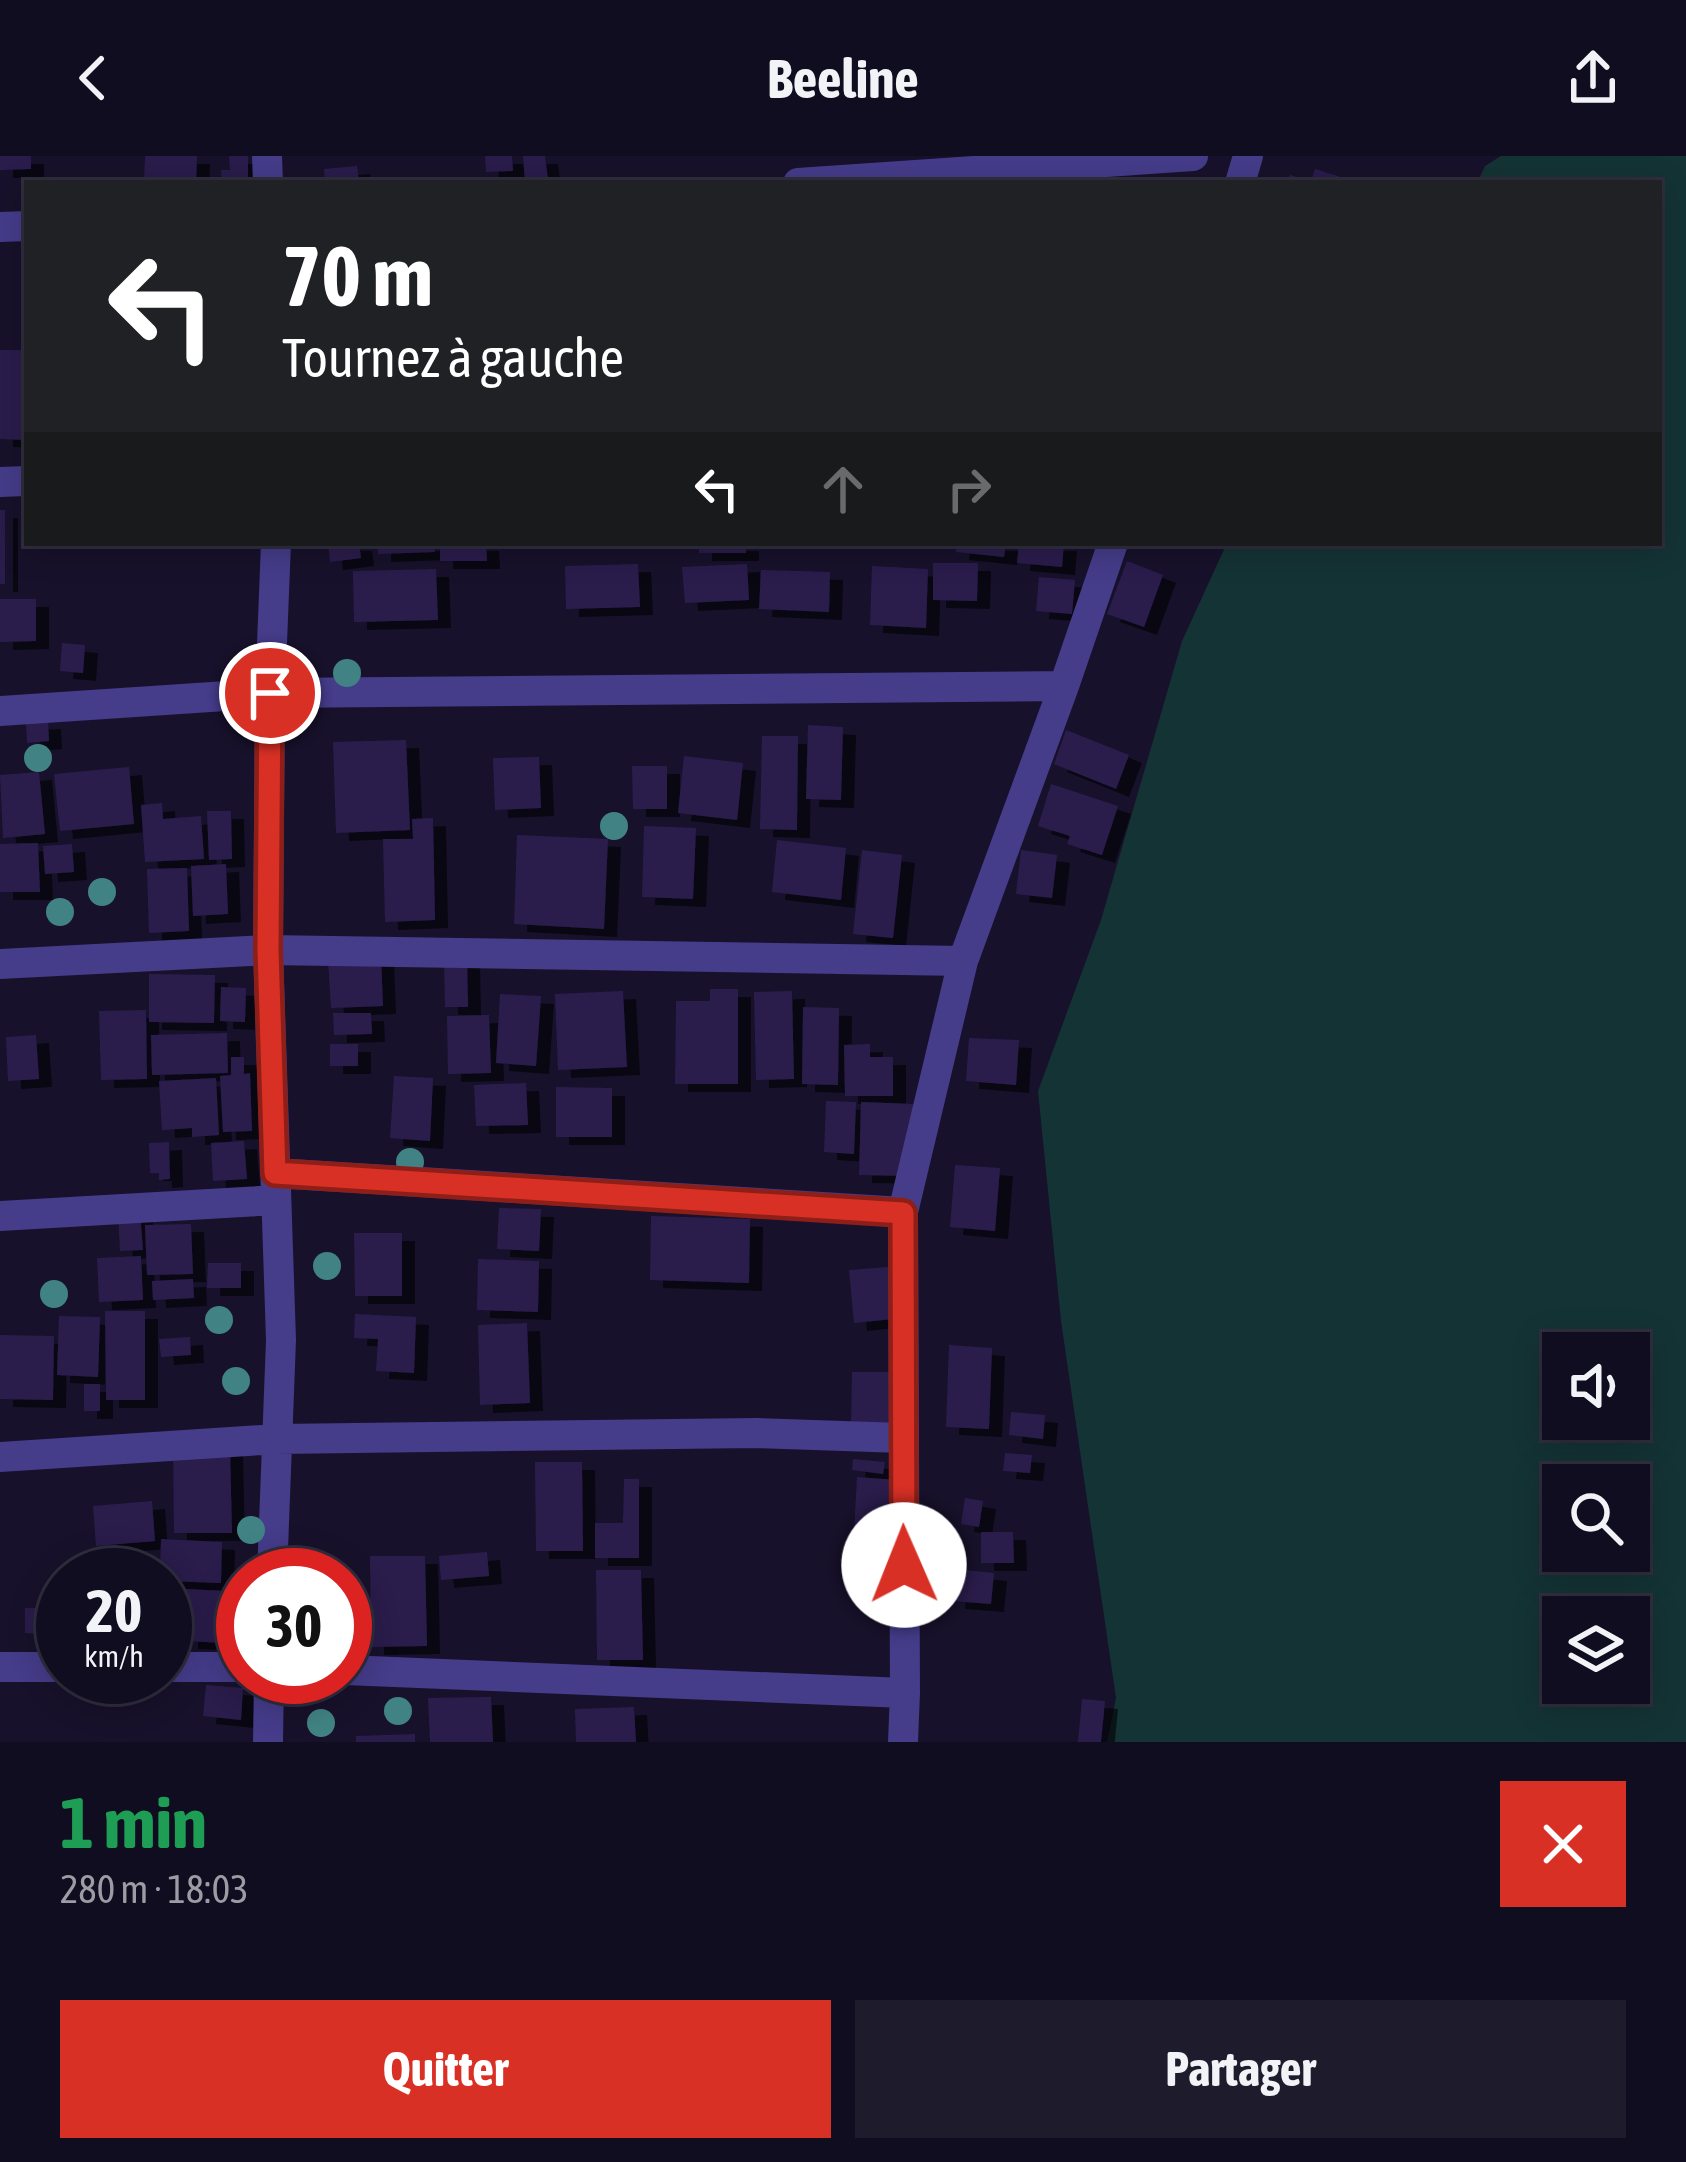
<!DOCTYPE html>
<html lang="fr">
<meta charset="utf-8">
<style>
:root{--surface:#110d20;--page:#1e1b2d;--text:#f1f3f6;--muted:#9c9ca5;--line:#302d3e;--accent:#d93025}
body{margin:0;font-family:"Asap Condensed",sans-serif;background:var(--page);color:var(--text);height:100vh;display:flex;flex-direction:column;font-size:45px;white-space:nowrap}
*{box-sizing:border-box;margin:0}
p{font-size:39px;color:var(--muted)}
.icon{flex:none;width:66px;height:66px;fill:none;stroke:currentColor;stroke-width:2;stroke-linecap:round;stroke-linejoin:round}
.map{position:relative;height:1586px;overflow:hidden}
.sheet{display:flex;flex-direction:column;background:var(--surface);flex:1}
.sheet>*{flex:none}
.banner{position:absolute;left:24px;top:24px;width:1638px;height:366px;border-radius:0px;box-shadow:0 6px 30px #0003,0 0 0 3px var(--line);background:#202124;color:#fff;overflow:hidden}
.tools{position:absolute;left:1542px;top:1176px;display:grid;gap:24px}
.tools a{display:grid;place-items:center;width:108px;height:108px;border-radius:0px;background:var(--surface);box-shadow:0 6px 30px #0003,0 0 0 3px var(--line);font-size:60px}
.speed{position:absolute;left:36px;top:1392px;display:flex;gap:24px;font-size:60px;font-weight:700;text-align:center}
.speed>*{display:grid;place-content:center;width:156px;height:156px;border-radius:50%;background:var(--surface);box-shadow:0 6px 30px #0003,0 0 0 3px var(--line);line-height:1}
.speed small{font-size:30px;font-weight:400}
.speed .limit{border:18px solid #d22;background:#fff;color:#111}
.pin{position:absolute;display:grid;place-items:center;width:102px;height:102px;color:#fff;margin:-51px;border:6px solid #fff;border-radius:50%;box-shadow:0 3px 12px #0007}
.me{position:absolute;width:132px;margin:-66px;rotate:359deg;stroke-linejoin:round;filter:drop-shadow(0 0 9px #0008)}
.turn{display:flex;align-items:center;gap:42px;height:252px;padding:0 60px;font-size:54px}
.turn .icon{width:156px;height:156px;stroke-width:2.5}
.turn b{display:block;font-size:84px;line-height:102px}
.lanes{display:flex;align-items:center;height:114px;padding:0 60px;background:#0003;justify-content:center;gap:60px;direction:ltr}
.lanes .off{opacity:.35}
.round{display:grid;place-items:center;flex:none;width:126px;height:126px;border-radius:0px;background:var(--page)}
.headline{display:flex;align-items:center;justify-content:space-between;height:204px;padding:0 60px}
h1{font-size:72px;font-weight:700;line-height:90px;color:#1e9e55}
.cta{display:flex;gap:24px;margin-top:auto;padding:24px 60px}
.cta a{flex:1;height:138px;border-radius:0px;background:var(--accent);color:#fff;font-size:48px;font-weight:700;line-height:138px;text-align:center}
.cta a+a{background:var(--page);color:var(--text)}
header{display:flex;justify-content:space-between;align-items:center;height:156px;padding:0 60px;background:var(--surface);font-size:54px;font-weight:700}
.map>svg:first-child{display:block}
</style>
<header><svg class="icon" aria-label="back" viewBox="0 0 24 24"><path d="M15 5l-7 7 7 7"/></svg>Beeline<svg class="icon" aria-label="share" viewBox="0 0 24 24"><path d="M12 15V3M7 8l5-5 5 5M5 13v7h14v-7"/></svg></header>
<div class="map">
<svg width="1686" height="1586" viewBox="0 0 1686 1586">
<defs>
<filter id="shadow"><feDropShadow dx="13" dy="8" stdDeviation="0" flood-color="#0009"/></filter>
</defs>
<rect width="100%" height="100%" fill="#17112b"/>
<path fill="#143335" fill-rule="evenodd" d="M1501,0h185v1586h-579l9,-44 -55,-377 -23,-230 63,-171 81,-279 45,-98h432v-360h-182l8,-17zM1563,1197h66v66h-66zM1563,1329h66v66h-66zM1563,1461h66v66h-66z"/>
<path fill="#2a1d4c" filter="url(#shadow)" d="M0,0h31v13l-31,1z
M145,0h52l-1,27h-52z
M229,0h19v27h-26l-1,-13h9z
M485,0h27l1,15 -27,1z
M523,0h22l3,24 -23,2z
M357,10l2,17h-34l-1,-14z
M1315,13l42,13v1h-70l3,-8 21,6z
M0,194h27v90l-27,-1z
M0,354h5v74h-5z
M328,387h31l2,15 -31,4z
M378,387h56l1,9 -57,2z
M440,387h46l1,18h-47z
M699,387h47v10h-47z
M957,387h49l-2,14 -48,-5z
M1019,387h45l-2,24 -45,-4z
M1127,405l36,14 -19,52 -37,-13z
M933,407h45l-1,38 -44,-1z
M638,408l2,43 -74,2 -1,-43z
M747,408l2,36 -64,3 -3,-36z
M872,410l56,3 -2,59 -56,-3z
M436,413l2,51 -84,2 -1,-51z
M761,414l69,2 -1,40 -70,-3z
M1039,421l36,3 -3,34 -36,-3z
M0,443h36v42l-36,1z
M62,487l23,2 -2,28 -23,-2z
M48,565l1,20 -22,2 -1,-21z
M808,569l35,2 -2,73 -35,-1z
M1066,574l63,25 -13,34 -62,-25z
M762,580h36l-1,94 -37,-1z
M406,584l4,90 -74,3 -3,-91z
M684,600l59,7 -6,57 -59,-7z
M539,601l2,51 -46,2 -2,-52z
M632,610h35v43h-34z
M129,611l5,57 -74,7 -6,-57z
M39,616l6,62 -42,4 -3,-63z
M1051,628l67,22 -16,49 -35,-11 3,-8 -32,-10z
M162,647l1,16 38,-3 3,43 -59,3 -4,-57z
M207,655h24l1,48 -23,1z
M433,662l2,102 -50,2 -2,-83h30l-1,-20z
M644,670l52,2 -3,71 -51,-2z
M517,679l91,4 -4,90 -90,-5z
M777,684l69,8 -5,52 -69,-8z
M38,687l2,49h-40v-48z
M72,688l2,28 -29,2 -2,-28z
M862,694l40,5 -9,83 -40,-4z
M1021,694l36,5 -5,43 -36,-4z
M226,708l2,50 -35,2 -2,-50z
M187,712l2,63 -40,2 -2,-64z
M381,801l2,49 -52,2 -3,-48z
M467,801l1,50h-23l-1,-49z
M149,818l66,1 -1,48 -65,-1z
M221,831l25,1 -1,34 -25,-1z
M710,833h28v95h-63l1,-83h34z
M623,835l4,76 -69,3 -3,-76z
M792,835l2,88 -38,1 -2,-88z
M500,838l41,2 -5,70 -40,-3z
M803,851l36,1 -1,77 -36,-1z
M146,854l1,69 -46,1 -2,-69z
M333,857h38l1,21 -38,1z
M489,859l2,58 -43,1 -1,-58z
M227,877l1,40 -76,2 -1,-40z
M36,879l3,44 -31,2 -2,-44z
M969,882l50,2 -3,45 -50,-4z
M330,888h28v22h-28z
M870,888v13h23v39h-48l-1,-51z
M231,901h13v17l6,-1 2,58 -29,1 -3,-56 11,-1z
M394,920l39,2 -3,63 -40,-3z
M216,922l3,57 -27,2v-9l-30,2 -3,-49z
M526,927l2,42 -52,1 -2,-41z
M556,931l56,1v49h-56z
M826,945l30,1 -2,52 -30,-2z
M861,946l52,2 -2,72 -52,-1z
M244,985l3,38 -34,2 -2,-38z
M169,986l1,37 -11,1v-7h-9l-1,-30z
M955,1009l45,3 -5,63 -45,-4z
M499,1052l42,1 -2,42 -42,-2z
M140,1057l3,37 -23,1 -2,-37z
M651,1060l99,3 -1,64 -99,-3z
M191,1068l2,50 -46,1 -2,-50z
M354,1077h48v63h-47z
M141,1100l2,44 -44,2 -2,-44z
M478,1103l61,2 -1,51 -61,-2z
M208,1107h33v25h-34z
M888,1111l5,52 -39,4 -5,-53z
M193,1123l1,19 -41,2 -1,-19z
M105,1155h40v89h-39z
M355,1158l61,3 -2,56 -38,-2 2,-32 -24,-1z
M59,1160l41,1 -2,60 -41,-2z
M527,1167l3,80 -50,2 -2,-80z
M0,1179l54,1 -1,64 -53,-1z
M190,1181l1,18 -30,2 -2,-18z
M949,1189l43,3 -3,81 -43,-2z
M852,1216h38v56l-39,-1z
M84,1228h16v27h-16z
M1011,1256l34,3 -2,24 -34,-4z
M173,1291h57l2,86h-58z
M1005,1297l27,2 -2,18 -27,-2z
M853,1303l32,3 -2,12 -31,-4z
M535,1306h47l1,89h-47z
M857,1321l40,3 -6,113 -40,-2z
M624,1323h15v79h-44v-35h28z
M965,1342l18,3 -4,26 -18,-3z
M152,1345l3,40 -59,5 -3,-40z
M981,1376h32l1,31h-33z
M161,1383l61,3 -1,41 -56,-2v-6h-5z
M487,1396l2,24 -48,4 -2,-24z
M370,1400h55l2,90 -56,1z
M955,1413l39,4 -3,31 -39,-3z
M596,1414h45l2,90h-46z
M166,1432l77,4v52l-58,-3v-9l-20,-1z
M25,1452h18v26l-18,-1z
M206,1529l37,3 -2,32 -38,-4z
M491,1541l2,45h-63l-2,-44z
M1082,1543l23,2 -4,41h-23z
M634,1551l2,35h-60l-1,-33z
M415,1578v8h-59v-6z"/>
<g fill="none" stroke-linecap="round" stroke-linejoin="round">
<path stroke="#453c8a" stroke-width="30" d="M267,0l1,27
M798,27l395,-27
M1240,27l8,-27
M0,71l27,-1
M0,326l27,-1
M0,555l270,-18 794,-7
M0,808l268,-14 695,11
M275,1017l628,39
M0,1060l276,-16
M0,1301l277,-18 479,-6 146,5
M272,1419l9,-235 -13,-390 2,-257 6,-150
M0,1511h63
M165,1511h78
M345,1514l560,23
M268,1586l1,-65
M903,1586l2,-49 -2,-481 60,-251 101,-275 49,-143"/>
</g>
<g fill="#418384">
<circle cx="347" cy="517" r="14"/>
<circle cx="38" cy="602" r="14"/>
<circle cx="614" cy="670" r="14"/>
<circle cx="102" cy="736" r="14"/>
<circle cx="60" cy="756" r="14"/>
<circle cx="410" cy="1006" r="14"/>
<circle cx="327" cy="1110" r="14"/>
<circle cx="54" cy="1138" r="14"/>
<circle cx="219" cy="1164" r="14"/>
<circle cx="236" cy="1225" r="14"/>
<circle cx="251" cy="1374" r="14"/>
<circle cx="398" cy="1555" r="14"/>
<circle cx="321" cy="1567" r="14"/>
</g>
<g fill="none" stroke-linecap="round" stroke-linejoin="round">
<g stroke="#8d1f18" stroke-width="30">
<path id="route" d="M270,537l-2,257 7,223 628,40 1,352"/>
</g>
<use href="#route" stroke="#d93025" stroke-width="21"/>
</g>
</svg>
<div class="tools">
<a><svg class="icon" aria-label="sound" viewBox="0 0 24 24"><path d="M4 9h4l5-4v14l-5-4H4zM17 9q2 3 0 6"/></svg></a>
<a><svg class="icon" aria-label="search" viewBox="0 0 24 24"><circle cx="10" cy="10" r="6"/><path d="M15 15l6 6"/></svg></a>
<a><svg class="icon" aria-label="layers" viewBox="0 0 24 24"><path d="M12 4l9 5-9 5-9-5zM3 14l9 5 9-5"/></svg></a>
</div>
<div class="speed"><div>20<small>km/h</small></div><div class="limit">30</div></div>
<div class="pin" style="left:270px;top:537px;background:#d93025"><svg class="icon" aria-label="arrive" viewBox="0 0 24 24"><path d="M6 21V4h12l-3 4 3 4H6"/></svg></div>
<svg class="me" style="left:904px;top:1409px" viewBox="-20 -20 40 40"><circle r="19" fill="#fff"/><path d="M0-13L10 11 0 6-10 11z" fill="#d93025"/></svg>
<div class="banner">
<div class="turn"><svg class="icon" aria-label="left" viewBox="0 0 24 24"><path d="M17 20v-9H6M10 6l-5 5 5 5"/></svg><div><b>70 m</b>Tournez à gauche</div></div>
<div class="lanes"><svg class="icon" aria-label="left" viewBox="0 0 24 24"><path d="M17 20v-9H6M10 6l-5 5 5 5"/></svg><svg class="icon off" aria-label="ahead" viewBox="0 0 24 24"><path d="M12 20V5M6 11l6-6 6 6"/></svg><svg class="icon off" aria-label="right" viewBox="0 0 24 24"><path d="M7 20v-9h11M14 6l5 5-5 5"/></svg></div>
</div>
</div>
<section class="sheet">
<div class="headline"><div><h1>1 min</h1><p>280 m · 18:03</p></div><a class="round" style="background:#d93025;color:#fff"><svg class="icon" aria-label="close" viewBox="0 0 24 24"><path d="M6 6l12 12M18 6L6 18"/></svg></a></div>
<div class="cta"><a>Quitter</a><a>Partager</a></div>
</section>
